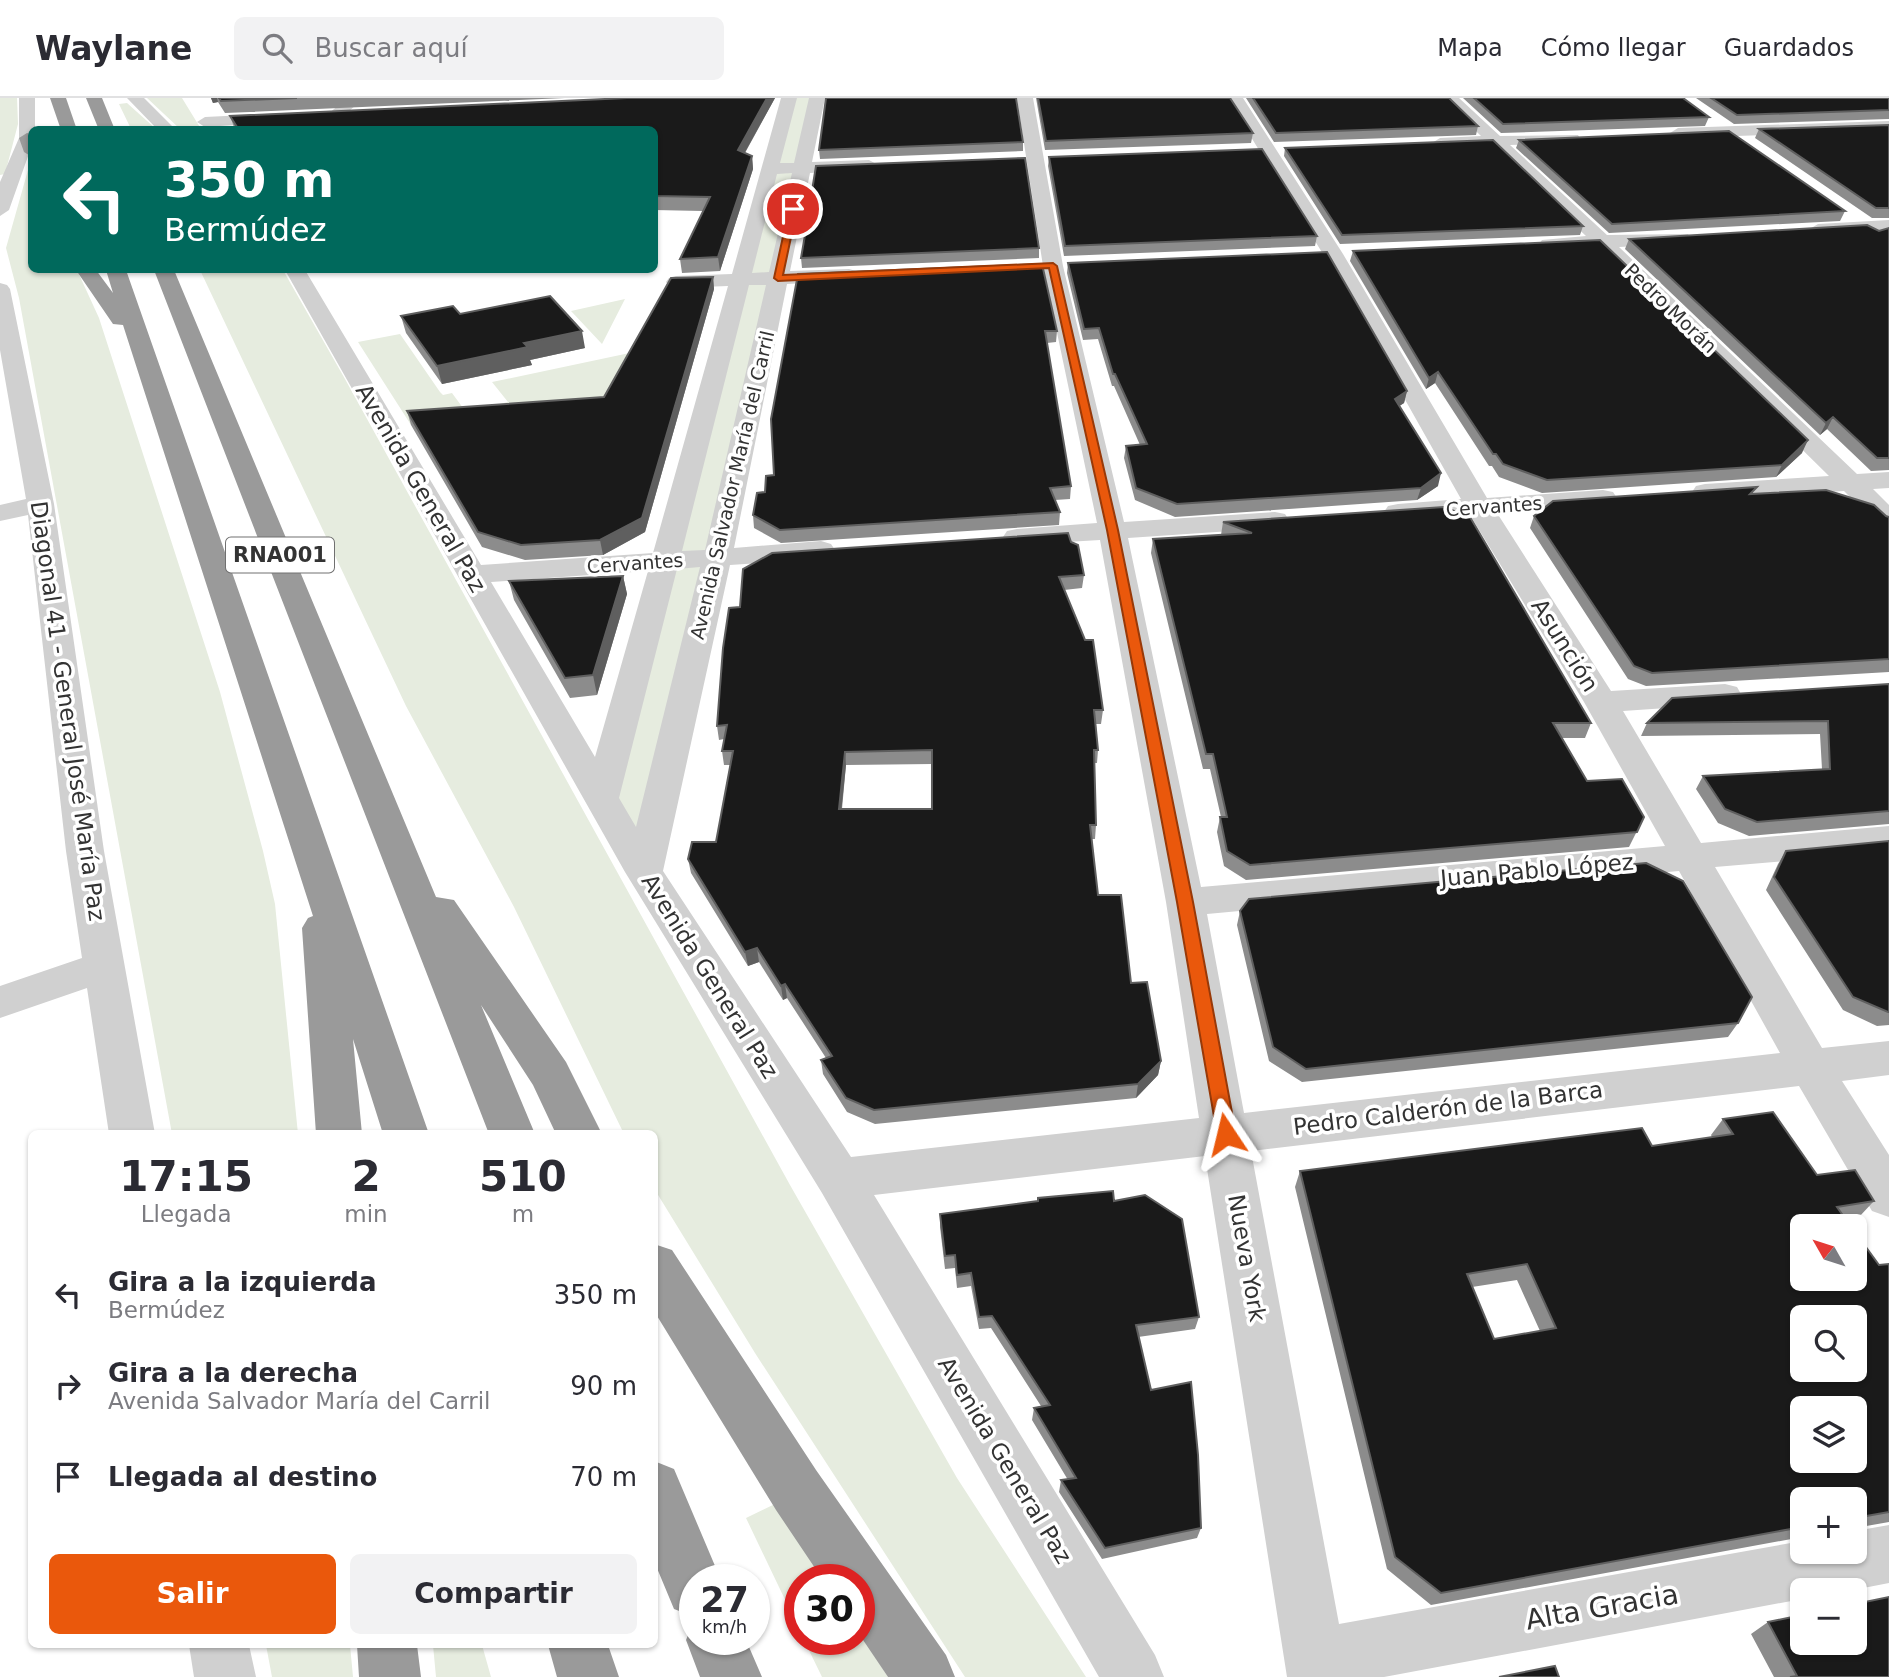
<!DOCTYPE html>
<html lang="es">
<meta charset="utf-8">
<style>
:root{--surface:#fff;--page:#f2f2f3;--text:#2b2b33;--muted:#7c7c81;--line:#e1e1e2;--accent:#ea580c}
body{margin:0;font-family:"DejaVu Sans",sans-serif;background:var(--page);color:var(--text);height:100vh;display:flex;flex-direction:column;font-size:26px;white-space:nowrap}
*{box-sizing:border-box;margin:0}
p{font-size:23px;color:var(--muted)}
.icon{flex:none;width:38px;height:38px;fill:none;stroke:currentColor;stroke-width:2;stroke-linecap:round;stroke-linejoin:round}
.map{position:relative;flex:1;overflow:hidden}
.drawer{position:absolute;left:28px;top:1032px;width:630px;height:518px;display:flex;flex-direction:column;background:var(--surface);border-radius:10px;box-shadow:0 2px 5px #0004}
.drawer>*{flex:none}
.banner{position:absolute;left:28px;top:28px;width:630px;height:147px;border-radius:10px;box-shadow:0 2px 5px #0004;background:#00695c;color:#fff;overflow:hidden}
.needle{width:46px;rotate:309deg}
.tools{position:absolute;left:1790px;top:1116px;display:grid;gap:14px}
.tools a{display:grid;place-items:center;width:77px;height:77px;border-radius:10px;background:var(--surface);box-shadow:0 2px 5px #0004;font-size:35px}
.speed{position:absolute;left:679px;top:1466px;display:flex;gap:14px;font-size:35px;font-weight:700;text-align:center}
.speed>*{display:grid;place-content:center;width:91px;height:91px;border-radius:50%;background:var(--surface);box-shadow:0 2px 5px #0004;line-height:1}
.speed small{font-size:18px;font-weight:400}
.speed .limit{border:10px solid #d22;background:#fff;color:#111}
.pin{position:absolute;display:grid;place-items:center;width:60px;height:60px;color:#fff;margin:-30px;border:4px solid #fff;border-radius:50%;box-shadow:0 2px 7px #0007}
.me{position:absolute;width:77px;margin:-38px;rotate:350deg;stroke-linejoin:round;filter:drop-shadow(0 0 5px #0008)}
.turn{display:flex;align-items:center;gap:24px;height:147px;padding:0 21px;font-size:32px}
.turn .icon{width:91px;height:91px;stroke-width:2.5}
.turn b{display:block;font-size:49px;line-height:60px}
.eta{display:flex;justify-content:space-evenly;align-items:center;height:119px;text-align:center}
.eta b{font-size:42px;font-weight:700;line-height:49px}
.primary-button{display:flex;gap:14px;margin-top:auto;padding:14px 21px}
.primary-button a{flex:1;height:80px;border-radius:10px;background:var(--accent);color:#fff;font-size:28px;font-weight:700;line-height:80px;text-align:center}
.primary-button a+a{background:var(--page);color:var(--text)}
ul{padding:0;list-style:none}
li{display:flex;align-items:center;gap:21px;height:91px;padding:0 21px}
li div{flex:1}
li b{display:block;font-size:26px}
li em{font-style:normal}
header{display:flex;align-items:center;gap:42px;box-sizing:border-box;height:98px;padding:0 35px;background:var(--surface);border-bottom:2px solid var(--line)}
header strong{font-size:33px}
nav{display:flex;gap:38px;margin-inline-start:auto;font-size:24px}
.search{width:490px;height:63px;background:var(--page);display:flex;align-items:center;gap:18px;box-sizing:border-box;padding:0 24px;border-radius:10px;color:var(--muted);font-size:26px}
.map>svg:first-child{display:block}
</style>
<header>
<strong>Waylane</strong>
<div class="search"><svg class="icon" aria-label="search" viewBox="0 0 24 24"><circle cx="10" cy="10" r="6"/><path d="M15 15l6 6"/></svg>Buscar aquí</div>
<nav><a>Mapa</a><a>Cómo llegar</a><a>Guardados</a></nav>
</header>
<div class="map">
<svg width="1889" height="1579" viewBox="0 0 1889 1579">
<rect width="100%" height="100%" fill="#fff"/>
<path fill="#e6ecdf" d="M0,0h17l1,26 -13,50 -5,1z
M147,0h35l19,31h-21z
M789,0h28l-173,774 -43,-73z
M127,5l29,26h-25l-12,-25z
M28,72h3l1,100h45l22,48 121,374 43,159 12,53 23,230h-126l-153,-836 -13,-50z
M200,172h83l62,109 445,806 167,293 129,199h-121l-210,-324 -100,-163 -1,-56h-30l-110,-227 -108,-201z
M625,201l-23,45 -31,-33z
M400,236l40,58 3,3 9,-2 14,19 42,-10 -16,-20 147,-31 -32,59 -196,15 -53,-83z
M777,1405l49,77h-26v51l-54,-113z
M859,1534l29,45h-66l-18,-37h55z
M266,1547h84l3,32h-81z
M433,1547h49l9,32h-55z"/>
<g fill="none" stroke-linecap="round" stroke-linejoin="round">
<path fill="#d0d0d0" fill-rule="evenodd" d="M19,0h16v32h-3v15l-23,65 -9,6v-34l19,-44z
M127,0h17l32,32h-18z
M347,0h17l-23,20h-12l-2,-3z
M781,0h16l-17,65h14l15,-65h16l-13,64 57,-2 9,5 -9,5 -59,3 -20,98 59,-2 7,2 3,4 -3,4 -7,2 -62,3 -53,264 87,-7 10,3 4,6 -4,6 -10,3 -91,6 -67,306 188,286 348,-39 -33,-216 -66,-362 -83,5 -10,-2 -4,-6 4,-6 10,-2 80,-6 -54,-257 -26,-168h16l30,168 61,256 151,-10 10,2 4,6 -4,6 -10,2 -147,10 73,349 464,-41 -81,-144 -114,-187 -72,5 -10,-2 -4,-6 4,-6 10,-2 63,-5 -138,-245 -96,-156h16l100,156 144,244 116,-8 10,2 4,6 -4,6 -10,2 -106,7 114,178 114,-7 12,3 4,7 -4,7 -12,3 -102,7 78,132 188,-17v26l-174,15 107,181 67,-7v34l-47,6 47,74v62l-17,-6 -73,-125 -548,65 88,473 463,-83v11h53v-21l34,-6v58l-41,8h-46v8l-418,78h-97l-82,-521 -331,39 281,460 9,22h-65l-277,-484 -197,-321 -340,-602h20l176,295 172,-12 75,-267 -52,2 -7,-2 -3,-4 3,-4 7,-2 56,-2zM792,75l-23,99 -17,1 25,-99zM749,187h17l-61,265 -23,1zM700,469l-64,260 -17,-29 58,-229zM648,473l-53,186 -104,-175zM1679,773l101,182 -536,60 -37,-199z
M1442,0h17l41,38 78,-1 2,3 -8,5 -62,2 97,90 81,-1 3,4 -10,6 -62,3 238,227 32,-2v16l-16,1 16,16v23l-10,-2 -35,-35 -139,9 -9,-2 -4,-6 4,-6 9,-2 124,-8 -231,-228h-56l-3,-4 3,-4 44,-4 -95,-90 -57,1 -2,-4 8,-5 41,-2z
M284,15l6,2 2,3 -2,3 -85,6 -8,-5 8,-5z
M1889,23v10l-211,7 -8,-5 8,-5z
M1889,122v12l-71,4 -10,-6 10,-6z
M0,185l7,2 3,4 44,215 50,347 51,283h-46l-22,-146 -87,30v-32l82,-28 -16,-107 -38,-336 -28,6v-16l26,-6 -26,-149z
M189,1547h60l7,32h-62z"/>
<path fill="#9a9a9a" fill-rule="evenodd" d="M50,0h16l11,32h-16z
M86,0h16l13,32h-16z
M27,35l5,1v23l-8,-5 -5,-14z
M76,172h20l17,23 -7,-23h20l303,864h-46l-30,-95 9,95h-46l-14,-206 6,-10 5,-2 -190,-591 -10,-1z
M154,172h20l262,627 18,3 112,162 36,72h-46l-23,-49 -52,-80 54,129h-46z
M654,1146l18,6 144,220 130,185 9,22h-67l-29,-43v-54h-36l-47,-70 -122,-199z
M654,1363l20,8 47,111h-26v37l-21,-8 -20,-48z
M695,1520v22h51l16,37h-62l-14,-37z
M357,1547h60l4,32h-62z
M548,1547h60l11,32h-62z"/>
</g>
<path fill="#8c8c8c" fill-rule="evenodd" d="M211,0h354l-340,15 -7,-11 -5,1z
M627,0h148l-30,55 7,3 1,13 -33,102 -38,2 -2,-14 23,-48 -49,-1v-80h-419l-5,-14z
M1036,0h194l23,35 -2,10 -206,7z
M1246,0h203l29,28 -2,9 -202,7z
M1463,0h220l26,19 -4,9 -204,7z
M1696,0h193v21l-155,5z
M1889,27v93h-17l-117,-80 4,-9z
M1519,42l326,71 -5,10 -231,12 -93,-85z
M1023,44v9l-203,8 -1,-9z
M1285,50l298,78 -3,9 -240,9 -56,-88z
M1049,59l268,79 -2,10 -251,10 -16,-90z
M811,99l228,51v10l-237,10 -1,-10 14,-41z
M1889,130v242l-18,1 -44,-42 -7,6 -195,-186 4,-10 250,-8z
M1353,153l449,202 -26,24 -234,16 -43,-16 -7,-11h-3l-54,-83 -9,6 -76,-128z
M1068,165l339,128 -3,12 -5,3 39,80 -21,14 -242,17 -40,-17 -11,-42 2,-12 14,-1 -26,-59h-2l-14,-47 -15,1 -16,-67z
M798,176l259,57 -1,11 -9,1 24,143 -1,13 -15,1 5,12 -1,13 -278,18 -27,-15 -1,-13 21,-40z
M713,179l1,12 -69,243 -42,23 -78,5 -43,-13 -71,-122 -4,-14 197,-14z
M460,216l125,34 -55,12 2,5 -90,19 -36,-51 -5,-17z
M1754,396l135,23v155l-243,14 -18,-7 -98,-151 4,-12z
M1444,409l147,216 -6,15h-24l26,43 57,36 -15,30 -383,33 -22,-14 -7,-34 3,-15h1l-11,-48h-7l-52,-216 2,-14 68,-4 2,-13z
M1084,477l-2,13 -18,2 39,120 -2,14h-5l2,26 -1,13h-3l2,62 -1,14h-3l6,56 63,166 -3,14 -22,23 -261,26 -28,-12 -24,-38 -2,-14 5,-2 -39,-60 -4,2 -24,-38 -11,4 -57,-93 -3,-14 28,-17 14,-77h-6l-2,-14 2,-12 -5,1 -2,-14 12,-118zM932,666v45h-90l4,-44z
M623,478l4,18 -30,101 -27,3 -56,-98 -5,-19z
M1889,586v140l-140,12 -31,-13 -22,-34 7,-13 119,-7 -2,-35 -179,2 6,-13z
M1889,743v184l-12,1 -34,-16 -77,-120 12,-26 8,-13z
M1240,813l498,112 -10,14 -426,45 -33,-21 -32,-136z
M1723,1021l94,56 57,26 -15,16 -14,2 34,46 10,-1v258l-34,6v-28h-53v37l-371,68 -44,-36 -92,-382 5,-16 352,-25 60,-9 -1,-2zM1517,1182l23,51 -46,8 -22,-52z
M1038,1100l76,3 85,116 -4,12 -57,8 13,53 50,138 -4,10 -95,21 -43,-67 2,-12h7l-36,-60 2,-12 7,-2 -50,-78 -12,1 -8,-43 -14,2 -2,-20 -10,1 -5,-42v-13l97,-13z
M1768,1524l121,55h-115l-23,-43z"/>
<path fill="#5f5f5f" d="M211,0h6l1,4 -5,1z
M767,0h8l-36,65 -1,-13z
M752,58l1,13 -33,102 -2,-14z
M713,179l1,12 -69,243 -42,23 -3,-15z
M582,233l3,17 -55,12 2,5 -90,19 -5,-18 87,-23z
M1438,274l-3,11 -9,6 3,-11z
M1407,293l-3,12 -12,8 3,-12z
M1833,319l-6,12 -7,6 6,-12z
M1808,342l-6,13 -26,24 6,-12z
M1441,375l-3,13 -21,14 4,-12z
M623,478l4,18 -30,101 -4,-20z
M845,654l1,13 -6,58 -1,-14z
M757,850l2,14 -11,4 -3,-14z
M785,886l2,14 -4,2 -2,-14z
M1161,963l-3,14 -22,23 2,-14z"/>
<path fill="#1a1a1a" stroke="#5f5f5f" stroke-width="2" fill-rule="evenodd" d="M219,0h78l-76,3z
M627,0h140l-29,52 14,6 -34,101 -38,2 30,-62 -56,-1v-66h-238v-2l-19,2h-158l-9,-14z
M826,0h190l7,44 -204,8z
M1038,0h192l23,35 -207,8z
M1253,0h196l29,28 -202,7z
M1474,0h209l26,19 -206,7z
M1711,0h178v12l-152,5z
M1889,27v83h-13l-117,-79z
M1729,33l116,80 -233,13 -93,-84z
M1493,42l90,86 -241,9 -57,-87z
M1262,51l55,87 -252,10 -16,-89z
M1025,60l14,90 -238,10 7,-40 8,-1 -5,-20 5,-31z
M1867,127l12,6 10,-3v230h-12l-44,-41 -7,6 -197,-184z
M1600,142l208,200 -26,25 -235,15 -44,-16 -7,-10h-3l-55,-82 -9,6 -76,-127z
M1327,154l80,139 -12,8 46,74 -20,15 -244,16 -41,-16 -10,-42 21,-2 -32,-70h-2l-14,-46 -15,1 -16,-66z
M1042,166l15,67h-12l26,155 -21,2 10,24 -280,18 -27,-15 4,-22 8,-1 1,-16 8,-1 -3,-56 27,-145z
M713,179l-71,241 -42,22 -79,5 -43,-13 -71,-121 197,-14 67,-119z
M550,198l32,35 -58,12 4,4 -91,19 -36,-50 52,-10 7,8z
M1757,389l-7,7 76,-4 48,15 12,11 3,1v142l-237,14 -18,-7 -100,-150 19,-15z
M1444,409l26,10 121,206h-38l34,58 35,-2 22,38 -7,15 -387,33 -23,-14 -7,-34h7l-14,-63h-7l-53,-215 99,-6 -29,-11z
M1068,435l3,9 7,3 6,30 -25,2 26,63h8l10,70h-9l4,40h-4l2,75h-6l8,70h23l10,88 16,-1 14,79 -23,23 -264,26 -28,-12 -25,-38 11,-4 -47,-72 -4,2 -24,-38 -12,4 -57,-93 4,-17h24l17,-91h-11l5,-26 -10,1 6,-78 6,-40 11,-1 3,-38 29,-16zM932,652v59h-93l6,-57z
M623,478l-30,99 -28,3 -56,-97z
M1889,586v127l-132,11 -32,-13 -22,-33 127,-7 -2,-48 -181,2 25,-25z
M1889,743v171h-1l-35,-15 -79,-120 12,-26z
M1646,765l37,18 69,116 -14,26 -432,46 -33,-22 -33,-136 9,-12z
M1773,1014l44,63 38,-5 19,31 -37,6 14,20h-49v52h53v-47l24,33 10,-1v248l-34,6v-18h-53v27l-361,66 -46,-36 -95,-386 342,-43 10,18 81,-12 -10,-15zM1527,1166l29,64 -62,11 -27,-65zM1802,1220h53v52h-53zM1802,1311h53v52h-53z
M1113,1093l1,10 31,-6 37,24 17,98 -63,8 15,65 40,-8 7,73 3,73 -96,20 -44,-68 15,-2 -42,-70 16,-3 -58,-89 -13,1 -8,-44 -14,2 -2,-20 -10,1 -5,-42 98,-13v-3z
M1889,1499v80h-99l7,-1 -29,-54 34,-7v28h53v-39z
M1555,1568l4,11h-60z"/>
<path fill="#ea580c" stroke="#983908" stroke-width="2" d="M793,109l4,2 -14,66 270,-12 4,3 61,264 75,372 43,232 -3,6 -7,2 -6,-2 -3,-6 -40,-232 -70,-372 -58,-262 -271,13 -4,-3 15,-69z"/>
<g text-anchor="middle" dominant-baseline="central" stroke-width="7" stroke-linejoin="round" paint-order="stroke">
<g font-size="19" fill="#333" stroke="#fff">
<text transform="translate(1671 210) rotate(44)">Pedro Morán</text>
<text transform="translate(732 387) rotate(-77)">Avenida Salvador María del Carril</text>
<text transform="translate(1494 408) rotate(-4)">Cervantes</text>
<text transform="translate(635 465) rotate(-4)">Cervantes</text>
</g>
<rect fill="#fff" stroke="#707070" stroke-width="2" x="226" y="439.5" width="108" height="35" rx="5"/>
<g font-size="21" font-weight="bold" fill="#333">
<text x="280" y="457">RNA001</text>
</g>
<g font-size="23" fill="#333" stroke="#fff">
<text transform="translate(421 390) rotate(60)">Avenida General Paz</text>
<text transform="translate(1565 547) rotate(58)">Asunción</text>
<text transform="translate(68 613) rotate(82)">Diagonal 41 - General José María Paz</text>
<text transform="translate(1537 772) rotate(-5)">Juan Pablo López</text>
<text transform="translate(710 878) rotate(58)">Avenida General Paz</text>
<text transform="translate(1448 1010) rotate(-7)">Pedro Calderón de la Barca</text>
<text transform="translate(1247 1160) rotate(80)">Nueva York</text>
<text transform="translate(1005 1362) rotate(59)">Avenida General Paz</text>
</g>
<g font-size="28" fill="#333" stroke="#fff">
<text transform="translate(1602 1509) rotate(-10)">Alta Gracia</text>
</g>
</g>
</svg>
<div class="tools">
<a><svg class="needle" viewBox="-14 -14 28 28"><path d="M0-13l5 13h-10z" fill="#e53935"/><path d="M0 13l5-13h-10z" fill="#7c7c81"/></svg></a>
<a><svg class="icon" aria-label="search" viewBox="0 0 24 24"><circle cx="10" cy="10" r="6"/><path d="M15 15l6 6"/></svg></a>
<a><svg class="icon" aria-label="layers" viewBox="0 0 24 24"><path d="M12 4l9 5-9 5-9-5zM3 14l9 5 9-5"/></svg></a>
<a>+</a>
<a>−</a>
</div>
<div class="speed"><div>27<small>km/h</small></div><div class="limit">30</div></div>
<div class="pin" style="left:793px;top:111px;background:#d93025"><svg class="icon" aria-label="arrive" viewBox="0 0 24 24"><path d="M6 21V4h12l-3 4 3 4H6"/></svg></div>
<svg class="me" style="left:1226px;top:1036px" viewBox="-20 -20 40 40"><path d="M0-17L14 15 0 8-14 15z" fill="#ea580c" stroke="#fff" stroke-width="4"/></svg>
<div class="banner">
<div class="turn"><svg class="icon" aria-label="left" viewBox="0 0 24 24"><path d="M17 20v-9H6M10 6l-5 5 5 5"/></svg><div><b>350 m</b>Bermúdez</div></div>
</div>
<section class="drawer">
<div class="eta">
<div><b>17:15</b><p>Llegada</p></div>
<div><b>2</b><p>min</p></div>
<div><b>510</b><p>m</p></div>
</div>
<ul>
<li><svg class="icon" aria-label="left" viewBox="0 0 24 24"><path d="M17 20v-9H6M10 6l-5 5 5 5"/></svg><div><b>Gira a la izquierda</b><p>Bermúdez</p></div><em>350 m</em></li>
<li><svg class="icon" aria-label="right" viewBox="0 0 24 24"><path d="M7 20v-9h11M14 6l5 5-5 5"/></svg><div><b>Gira a la derecha</b><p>Avenida Salvador María del Carril</p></div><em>90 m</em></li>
<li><svg class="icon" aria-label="arrive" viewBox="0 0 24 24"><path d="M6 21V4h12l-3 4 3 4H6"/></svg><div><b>Llegada al destino</b></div><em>70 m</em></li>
</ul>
<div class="primary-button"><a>Salir</a><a>Compartir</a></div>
</section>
</div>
